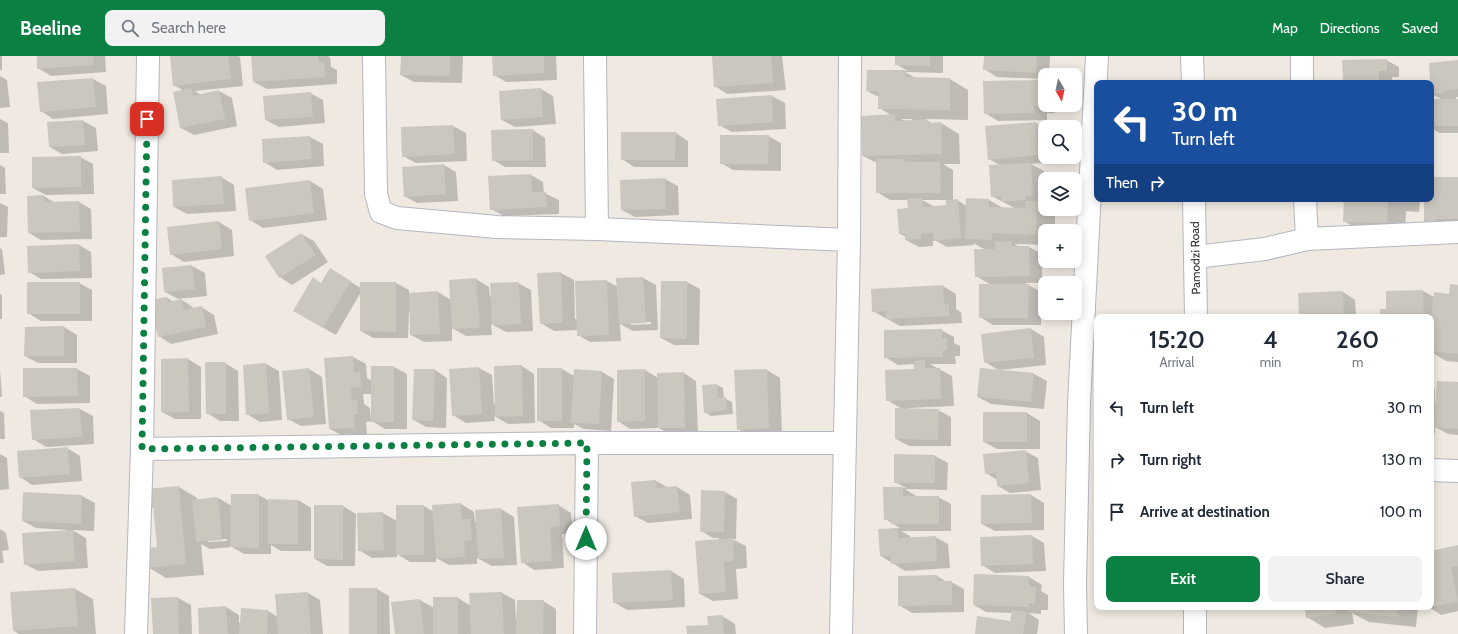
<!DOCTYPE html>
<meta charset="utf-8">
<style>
:root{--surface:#fff;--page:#f2f2f3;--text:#1f2937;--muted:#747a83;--accent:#0b8043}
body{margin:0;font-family:Cabin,sans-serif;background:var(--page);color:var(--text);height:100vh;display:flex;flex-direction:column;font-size:15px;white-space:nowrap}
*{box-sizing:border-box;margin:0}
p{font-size:13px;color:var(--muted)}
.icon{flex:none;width:22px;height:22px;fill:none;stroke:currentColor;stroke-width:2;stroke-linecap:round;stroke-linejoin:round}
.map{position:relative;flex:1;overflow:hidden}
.sheet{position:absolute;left:1094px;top:258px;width:340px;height:296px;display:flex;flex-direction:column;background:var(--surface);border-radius:8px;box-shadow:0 2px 10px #0003}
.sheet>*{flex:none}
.banner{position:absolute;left:1094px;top:24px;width:340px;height:122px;border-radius:8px;box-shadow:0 2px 10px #0003;background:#1a4fa0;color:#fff;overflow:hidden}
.needle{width:26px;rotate:171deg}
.controls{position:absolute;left:1038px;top:12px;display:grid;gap:8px}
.controls a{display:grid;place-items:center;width:44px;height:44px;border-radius:8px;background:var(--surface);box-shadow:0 2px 10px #0003;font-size:20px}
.pin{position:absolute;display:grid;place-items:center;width:34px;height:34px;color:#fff;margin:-17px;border-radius:8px;box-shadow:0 2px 6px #0006}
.me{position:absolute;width:44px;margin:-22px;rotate:0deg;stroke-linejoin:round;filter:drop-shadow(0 0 3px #0008)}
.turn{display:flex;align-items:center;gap:14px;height:84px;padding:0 12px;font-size:18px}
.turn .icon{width:52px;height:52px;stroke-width:2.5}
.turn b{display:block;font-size:28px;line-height:34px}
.then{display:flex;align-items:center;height:38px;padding:0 12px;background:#0003;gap:8px;font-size:15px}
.eta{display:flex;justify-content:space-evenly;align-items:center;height:68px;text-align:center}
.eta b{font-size:24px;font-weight:600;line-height:28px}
.cta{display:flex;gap:8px;margin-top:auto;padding:8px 12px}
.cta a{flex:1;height:46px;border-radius:8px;background:var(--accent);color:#fff;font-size:16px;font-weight:600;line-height:46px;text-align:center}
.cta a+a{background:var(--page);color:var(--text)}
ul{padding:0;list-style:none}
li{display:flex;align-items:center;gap:12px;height:52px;padding:0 12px}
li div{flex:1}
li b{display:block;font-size:15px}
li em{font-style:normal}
header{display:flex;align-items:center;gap:24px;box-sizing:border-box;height:56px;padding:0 20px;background:var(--accent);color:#fff}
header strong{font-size:19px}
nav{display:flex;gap:22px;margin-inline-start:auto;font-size:14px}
.search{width:280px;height:36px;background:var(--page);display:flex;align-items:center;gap:10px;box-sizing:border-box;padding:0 14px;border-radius:8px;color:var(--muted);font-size:15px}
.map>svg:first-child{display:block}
</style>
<header>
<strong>Beeline</strong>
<div class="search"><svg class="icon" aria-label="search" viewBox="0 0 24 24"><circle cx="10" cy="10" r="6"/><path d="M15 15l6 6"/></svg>Search here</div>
<nav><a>Map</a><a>Directions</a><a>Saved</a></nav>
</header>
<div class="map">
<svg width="1458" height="578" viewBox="0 0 1458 578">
<rect width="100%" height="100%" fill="#efe9e1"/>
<path fill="#0003" fill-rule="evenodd" d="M0,0h2v14h-2z
M38,0h67l1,16 -55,4 -13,-8z
M171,0h67l2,1 3,29 -48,5 6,4 18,-4 13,7 5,28 -43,9 -13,-7 -7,-35 10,-2 -10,-6z
M252,0h76l2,1 1,10 6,3v14l-70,5 -13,-7z
M402,0h61l-1,27 -48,-1 -13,-7z
M493,0h63l1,24 -51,2 -12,-7z
M713,0h69l4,34 -59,4 -12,-8z
M896,0h47v17l-38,-1 12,7h33l18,11v30l-43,-1 8,5 8,-1 18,11 1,30h-17l10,6v31l4,-1 10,6 22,-6 14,8 13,1 -24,-13 9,-30 -12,-7 47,-36 9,5v29h5l1,5 -20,2 13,7 1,31 -8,1 8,4v2h3l7,4v18h-10v14l-31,-1 6,3h9l13,7v29h-17l16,9v33h-48l-13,-8 11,-32 -15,-9 10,-26 -13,-7 1,2 -27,2 -11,-6h-3v5l-14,1 -13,-7v-3l-6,-3 9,-25 -1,-9h-18l-13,-8v-29l-14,-7 28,-41 -12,-7v-11l-12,-6 1,-20h40l-12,-7zM901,63h11v2h-7zM922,144h25l1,6 -13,1z
M985,0h65l-1,19h-4v4l-48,-2 -13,-8z
M1386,4l13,7v10h-7v6h-48z
M1458,5v36h-2v3h2v33h-18l-9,-5v-28h12l-11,-6z
M0,20l7,4 3,27 -10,1z
M93,23l13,7 2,28 -55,5 -12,-8z
M1038,25l7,4v20h10v8h-8v7l-49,1 -13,-8 -1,-31z
M541,33l12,7 3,28 -41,3 -13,-7z
M310,37l13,7 2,23 -46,4 -13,-7z
M772,40l13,7 1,26 -54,3 -13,-7z
M0,63l8,4 1,30h-9z
M83,65l13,7 2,23 -36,3 -12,-7z
M453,70l13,7 1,28 -51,2 -13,-7z
M533,74l12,8 1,29h-41l-12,-7z
M676,77l12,8v26h-54l-12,-8z
M768,80l13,7v28l-48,-1 -12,-7z
M310,81l13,7 1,22 -47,4 -13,-8z
M80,101l13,7 1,30 -48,1 -13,-7z
M0,109l5,3 1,26h-6z
M444,109l12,7 2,29 -41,2 -13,-7z
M531,119l12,7 1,11 15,7v14l-55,2 -13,-7z
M221,121l13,8 2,26 -49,3 -13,-7z
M1431,122h27v51l-14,3 -19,-11v-22h6z
M665,123l13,7 1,29 -44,2 -13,-7z
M310,125l13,8 4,31 -64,8 -13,-8z
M44,140l11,7 24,-1 12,7 1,30 -51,1 -12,-7 -1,-36z
M1345,143h75l-1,13 -13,-1 -1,23 -42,-2 -19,-11z
M0,147l8,4 -1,30h-7z
M219,166l13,8 2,26 -50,6 -13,-8z
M301,178l13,7 14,21 -36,23 -12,-8z
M79,189l12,7 1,26 -51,1 -12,-7z
M0,192l2,1 3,25 -5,1z
M192,210l13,7 2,23 -29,3 -13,-7 -2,-24z
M330,214l31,18 35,-5 13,7v4l29,-2 13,8 -1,-19 26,-2 13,8 1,10 28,-14 13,7 2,41 -27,1 -15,-8 1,11 -26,1 -14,-8v13l-28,1 -13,-7 -1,-24h-1l-1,27h-35l-12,-7v-39l-25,43 -42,-24 28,-27z
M561,217l13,7 1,39h2l30,-38 11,6 -1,-8 26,-1 13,7 2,45 -25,1 -13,-7 1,17 -31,1 -12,-7v-5l-24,1 -13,-8zM651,266v2l-20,1v-2z
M662,226h25l13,7 -1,56h-25l-13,-7z
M79,227l13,7v31h-51l-13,-8z
M943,230l13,8v15l5,3 1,11 -62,3 -27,-15z
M1458,230v76l-12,-1 -15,-9v-35h-50l6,-7 36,-19 11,6 16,-2z
M1343,236l12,8 1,17h-51l-5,-3z
M0,238l2,1v24h-2z
M167,242l7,4 8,-2 12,8 7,-1 13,8 4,19 -47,10 -12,-8z
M64,271l13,8v28h-39l-13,-7z
M1031,273l13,8 2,28 -48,5 -13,-8z
M941,274l13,7v6l6,3v10h-5l1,8h-26l22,12 2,30 -46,2v1l30,1 13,7v29h-42l-13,-7 6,-30 -15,-9 28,-30v-6l-17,1 -13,-8z
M353,301l13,7 1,14 5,3 22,-14 13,7v55h-22l-13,-8 -6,1 1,12 -24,2 -13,-7zM363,338h9v27h-1l-1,-13 -6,-4z
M188,303l13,8v52h-26l-13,-7z
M225,307l13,8 1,50h-19l-13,-8z
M266,308l13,7 3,49 -22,2 -13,-8z
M522,310l12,8 1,49 -27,1 -14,-8 1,5 -29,2 -13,-8 26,-47 13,7 2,29h1z
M0,313l2,28h-2z
M24,313h53l13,7v27l-53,1 -13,-8z
M309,313l13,8 4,47 -25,2 -13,-7z
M538,313h24l12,7 28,-4 12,7 -3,52 -27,-2 -10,-5v4h-23l-13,-8z
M435,314l12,8 -1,50 -20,-1 -12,-7z
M645,314l13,8 26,-5 12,8 2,53 -27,1 -14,-8v1l-27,1 -12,-8z
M767,314l13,8 2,57 -32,1 -12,-7z
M1034,318l13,7 -3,28 -53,-5 -13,-7z
M1458,327v52l-10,-1 -13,-7v6h-4v-46l4,2v16l1,1z
M717,329l6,3 1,10 8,4 1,12 -22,2 -6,-4z
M80,353l13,7 1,28 -48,3 -13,-8z
M0,355l4,2 1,26h-5z
M984,357h43l13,8v28h-43l-13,-7z
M67,392l13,8 2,25 -50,4 -12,-8z
M1025,395l13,7 3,32 -31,3 -12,-7 -1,-6 -11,-7z
M0,398l7,4 2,31 -9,1z
M935,400l13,7 -1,27 -42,-1 11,7v1h22l13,7v27h-50l9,5v2l25,-1 13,7 2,24 -45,3 -24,-15 -2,-26 21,-2 -15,-9 -1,-31h22l-11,-6z
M656,425l13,7 8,-1 13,8 2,24 -44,4 -13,-7 -3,-33z
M179,431l18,11v2l21,-2 14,8v-11h27l10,6 29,-1 13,8v43h-30l-10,-6v9h-27l-12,-7 -22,2 -9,-5 3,31 -38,3 -18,-11 10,-19 -3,-39 -8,-5zM227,483v2l-19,1v-2z
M725,436l12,7 -1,40h-4l14,7 1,22 -11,1 2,30 -25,2 -13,-7 19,-56h-6l-12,-7z
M24,437l58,3 13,7 -1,28 -22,-1 14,8 2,30 -50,3 -13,-7 42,-33v-1l-31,-2 -13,-7z
M1031,439l13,8v27l-49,1 -13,-7v-28z
M461,448l13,8 1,10 2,1 24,-14 13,8 3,48 -25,1 -15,-8v6l-28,1 -13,-7v4h-26l-13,-8v3l-25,1 -13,-8 -1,-36 25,-1 14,8 27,-15 10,6 -1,-6z
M558,449l13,8 2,20 -11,1 2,34 -30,2 -12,-8z
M315,450h28l13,8 -1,52h-28l-12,-7z
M0,473l6,4 3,17 -7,1 2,12h-4z
M1032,480l12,7 2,28 -51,2 -13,-8z
M1458,490v65l-17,4 -12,-8h2v-55z
M671,515l13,8 1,28 -58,3 -13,-8z
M937,520l10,6h4l13,7v23l-52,1 -13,-8z
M1029,521l13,8 -1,6 7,4v15h-7v4l-13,-1 11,7 -2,14h-61l35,-12 2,-9 -27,-1 -12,-7z
M75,533l18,10 3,35h-77l-5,-3z
M377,533l12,7 1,38h-40z
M308,537l12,7 3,34h-123l-1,-25 27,-2 13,8v8h2l1,-14 26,2 10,6z
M502,537l13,7 1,20 27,-19 13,8v25h-160l24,-34 14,8 24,-10 13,8z
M178,542l13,7 1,29h-38l-2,-35z
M1306,551h112l-2,20 -47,-5 -17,-9 2,11 -29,4 -18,-11z
M722,560l13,8 1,10h-48l21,-8z"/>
<path fill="#cbc7bf" d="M37,0h56l1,9 -57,4z
M170,0h58l3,23 -58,7z
M251,0h67l1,6h5l1,15 -72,5z
M401,0h49v20l-50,-1z
M492,0h52v17l-51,3z
M712,0h59l2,27 -59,4z
M895,0h35v10l-35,-1z
M984,0h53l-1,17 -53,-3z
M1387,3v12h-8v12h-36l-1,-23z
M1458,4v29l-14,1v3l-13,1 -2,-31z
M867,14h38v7l45,1v32l-72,-1v-18h-12z
M93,22l3,29 -56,5 -3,-30z
M1038,24v5h4l1,21h-9l1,7 -51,1 -1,-33z
M191,32l2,8 26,-6 6,29 -45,9 -7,-36z
M541,32l2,29 -42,3 -2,-29z
M311,36l2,25 -48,3 -2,-24z
M772,39l1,27 -55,4 -2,-27z
M1431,43h27v27h-27z
M895,58v7l32,-2 1,4 13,-1 1,32 -80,2 -1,-40z
M83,64l2,25 -36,2 -2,-25z
M1036,66l2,33 -50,5 -3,-34z
M453,69l2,29 -53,3 -1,-30z
M533,73v31l-41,1 -1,-31z
M621,76h55l-1,28h-54z
M720,79h49l-1,29h-48z
M310,80l2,23 -49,4 -1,-24z
M81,100v31l-49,1v-31z
M876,103h29v3h35l1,31h-65z
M1031,107l2,32 -7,1v4l-25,2v-6l-10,1 -2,-32z
M444,108l2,30 -42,3 -2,-30z
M531,118l1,18h14l1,15 -57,3 -2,-34z
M222,120l2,28 -51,3 -1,-27z
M1431,121h27v42h-22v3h-12v-23h7z
M665,122l1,31 -45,1 -1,-30z
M310,124l4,33 -65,8 -4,-33z
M44,139v7l35,-1 1,31 -52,1 -1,-37z
M922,142l1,9 23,-2v-5l12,-1 3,39 -27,3 -1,-8 -12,1v5l-16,1v-6h-6l-2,-25 11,-1 -1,-9z
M966,142l23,1v8l36,1 1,-7h11l-1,34 -44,-2v7l-27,-1z
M1344,143h57v3l-13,-1 -1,22 -44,-1z
M219,165l3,28 -52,6 -3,-28z
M301,177l15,22 -37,23 -14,-22z
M1012,185v5h17l1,30 -55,1 -1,-28h21v-7z
M79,188l1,27 -52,2 -1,-27z
M192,209l3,24 -31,3 -2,-24z
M330,212l21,13 -28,47 -30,-17 20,-34 8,6z
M561,216l2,51 -23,1 -3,-51z
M643,221l3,46 -27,1 -3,-46z
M476,222l4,50 -28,1 -3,-49z
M607,224l2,55 -32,1 -2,-55z
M661,225h26v58l-27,-1z
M27,226h53v32h-53z
M360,226h36v50l-36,-1z
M519,226l2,42 -29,1 -2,-42z
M979,228h50l-1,34h-49z
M1450,228l8,1v69l-27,-3v-34l3,-25 15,2z
M943,229l1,19h5v12l-63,3v-8l-14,1 -1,-23z
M1423,234l1,27h-44v-8h6v-18z
M438,235l2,43 -30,1 -1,-42z
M1343,235l1,26h-37v-3l-8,1 -1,-22z
M167,241l1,5 14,-3 2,11 18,-4 4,21 -48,10 -8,-37z
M64,270v30h-40l1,-29z
M1031,272l3,30 -50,5 -3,-29z
M942,273v9h5v12h-4v7l-59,1v-28z
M353,300l1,17 6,-1 1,15 -10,1 1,12 5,-1 1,15 -4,1 1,13 -26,1 -5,-71z
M188,302l1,54h-28v-53z
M925,304v8h15l1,31 -55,2 -1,-31 29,-1 -1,-8z
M205,306h21v52h-20z
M266,307l3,50 -23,2 -3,-50z
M522,309l1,51 -28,1 -1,-51z
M371,310h23v56h-23z
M479,311l3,47 -30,2 -3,-47z
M23,312h54l1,28 -55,1z
M309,312l5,49 -27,3 -5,-49z
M537,312h25v53h-25z
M980,312l54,5 -3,29 -54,-5z
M414,313h21l-2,52 -21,-1z
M574,313l28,2 -3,53 -28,-1z
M645,313v52l-28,1v-52z
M767,313l2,59 -32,2 -3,-60z
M684,316l1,56h-27l-1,-55z
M1437,325l21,1v47l-24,-2z
M717,328l1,14 8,-1 1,13 -23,3 -2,-28z
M80,352l2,29 -50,3 -2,-30z
M895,352l44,1 -1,31 -43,-1z
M983,356h44v30h-44z
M68,391l2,27 -51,4 -2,-27z
M1026,394l3,33 -32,3 -1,-13 -11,1 -2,-20z
M894,398l41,1v28h-41z
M656,424l1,8 20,-2 3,26 -46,5 -3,-35z
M179,430l7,78 -39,4 -2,-20 12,-1 -4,-42h-7l-1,-16z
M883,431h20v9h36v28h-48v-4h-7z
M701,434l24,1 -1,41h-24z
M23,436l59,3 -1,29 -59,-3z
M231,438h28v54l-29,-1z
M1031,438l1,29 -51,1v-29z
M218,441l4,43 -26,2 -4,-42z
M268,443l30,1v44h-30z
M461,447l1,16h8l2,21 -8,1 1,16 -29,2 -4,-54z
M559,448l1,22 -10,1 2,34 -31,2 -4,-56z
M314,449h29v55l-29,-1z
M396,449h28v50h-28z
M501,452l3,50 -26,1 -3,-49z
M383,456l1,38 -26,1 -1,-38z
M897,472l1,10 38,-2 1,25 -46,3v-8h-11l-2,-27z
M73,474l2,31 -51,4 -2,-32z
M1032,479l1,29 -52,2 -1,-29z
M733,482l1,23 -10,1 2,30 -27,2 -4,-53z
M1458,489v21l-7,1 7,35 -27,5v-56z
M671,514l2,30 -60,3 -1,-30z
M974,518l55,2v11h7l-1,17 -6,-1v4l-56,-2z
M937,519v6h15v24l-54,1v-30z
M75,532l3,38 -65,5 -3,-39z
M349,532h28v46h-28z
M308,536l3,42h-33l-3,-40z
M502,536l2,42h-33l-2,-41z
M178,541l1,37h-26l-2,-36z
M433,541h25v37h-25z
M420,543l4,35h-29l-4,-32z
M517,544h27l-1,34h-27z
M226,550l2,28h-29l-1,-26z
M1305,551h30l1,7 -30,4z
M1350,551h48l-1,10 -48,-5z
M241,552l27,2 -1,24h-28z
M1012,554l15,2 -4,22h-48l2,-18 33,5z
M723,559l1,19h-37l-1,-8 22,-1 -1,-9z"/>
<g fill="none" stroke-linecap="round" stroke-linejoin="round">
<g stroke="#b4b7c1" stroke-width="24">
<path id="street" d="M374,0l2,138 5,18 16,6 100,9 100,2 252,11
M595,0l2,173
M1302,27v-27
M1305,143l2,40
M1195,201l70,-8 42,-10 151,-7
M142,393l445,-6h257
M1431,414l27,1
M136,578l6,-185 6,-393
M585,578l2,-191
M841,578l8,-394 1,-184
M1076,578l-1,-49 4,-182 18,-347"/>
</g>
<g stroke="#b4b7c1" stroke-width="24">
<path id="secondary" d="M1192,0l1,27
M1194,143l2,118
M1195,578v-27"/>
</g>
<use href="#street" stroke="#fff" stroke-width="22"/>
<use href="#secondary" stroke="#fff" stroke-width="22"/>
</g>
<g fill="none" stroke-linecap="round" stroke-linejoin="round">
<path stroke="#0b8043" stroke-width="7" stroke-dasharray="0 12.6" d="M147,63l-5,330 445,-6 -1,96"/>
</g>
<g text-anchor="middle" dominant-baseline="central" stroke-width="3" stroke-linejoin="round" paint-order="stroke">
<g font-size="12" fill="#2e2e2e" stroke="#fff">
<text transform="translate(1195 202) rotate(-91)">Pamodzi Road</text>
</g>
</g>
</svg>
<div class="controls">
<a><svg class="needle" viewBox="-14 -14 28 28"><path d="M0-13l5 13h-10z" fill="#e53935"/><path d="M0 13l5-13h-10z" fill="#747a83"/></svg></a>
<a><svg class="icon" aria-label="search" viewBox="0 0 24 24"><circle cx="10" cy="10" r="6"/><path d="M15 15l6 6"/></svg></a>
<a><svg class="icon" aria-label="layers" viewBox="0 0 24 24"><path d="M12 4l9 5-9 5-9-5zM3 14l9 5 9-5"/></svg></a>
<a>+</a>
<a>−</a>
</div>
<div class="pin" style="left:147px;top:63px;background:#d93025"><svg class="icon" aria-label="arrive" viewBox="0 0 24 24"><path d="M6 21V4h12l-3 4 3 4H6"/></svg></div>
<svg class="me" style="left:586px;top:483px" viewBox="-20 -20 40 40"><circle r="19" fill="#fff"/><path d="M0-13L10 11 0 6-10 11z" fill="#0b8043"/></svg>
<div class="banner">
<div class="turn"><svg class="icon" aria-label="left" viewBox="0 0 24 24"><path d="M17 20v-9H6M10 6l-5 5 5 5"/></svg><div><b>30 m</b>Turn left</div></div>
<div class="then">Then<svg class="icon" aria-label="right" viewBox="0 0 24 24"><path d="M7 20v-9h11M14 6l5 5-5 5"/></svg></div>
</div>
<section class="sheet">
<div class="eta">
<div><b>15:20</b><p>Arrival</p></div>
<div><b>4</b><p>min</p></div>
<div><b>260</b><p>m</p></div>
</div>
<ul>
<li><svg class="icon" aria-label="left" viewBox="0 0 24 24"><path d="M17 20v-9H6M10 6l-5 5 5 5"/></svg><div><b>Turn left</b></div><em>30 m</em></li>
<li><svg class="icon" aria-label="right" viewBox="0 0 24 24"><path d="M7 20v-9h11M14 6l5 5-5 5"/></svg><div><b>Turn right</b></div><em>130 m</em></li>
<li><svg class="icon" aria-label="arrive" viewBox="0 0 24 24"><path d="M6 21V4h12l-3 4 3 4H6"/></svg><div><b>Arrive at destination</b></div><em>100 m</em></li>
</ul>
<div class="cta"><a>Exit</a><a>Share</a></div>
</section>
</div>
